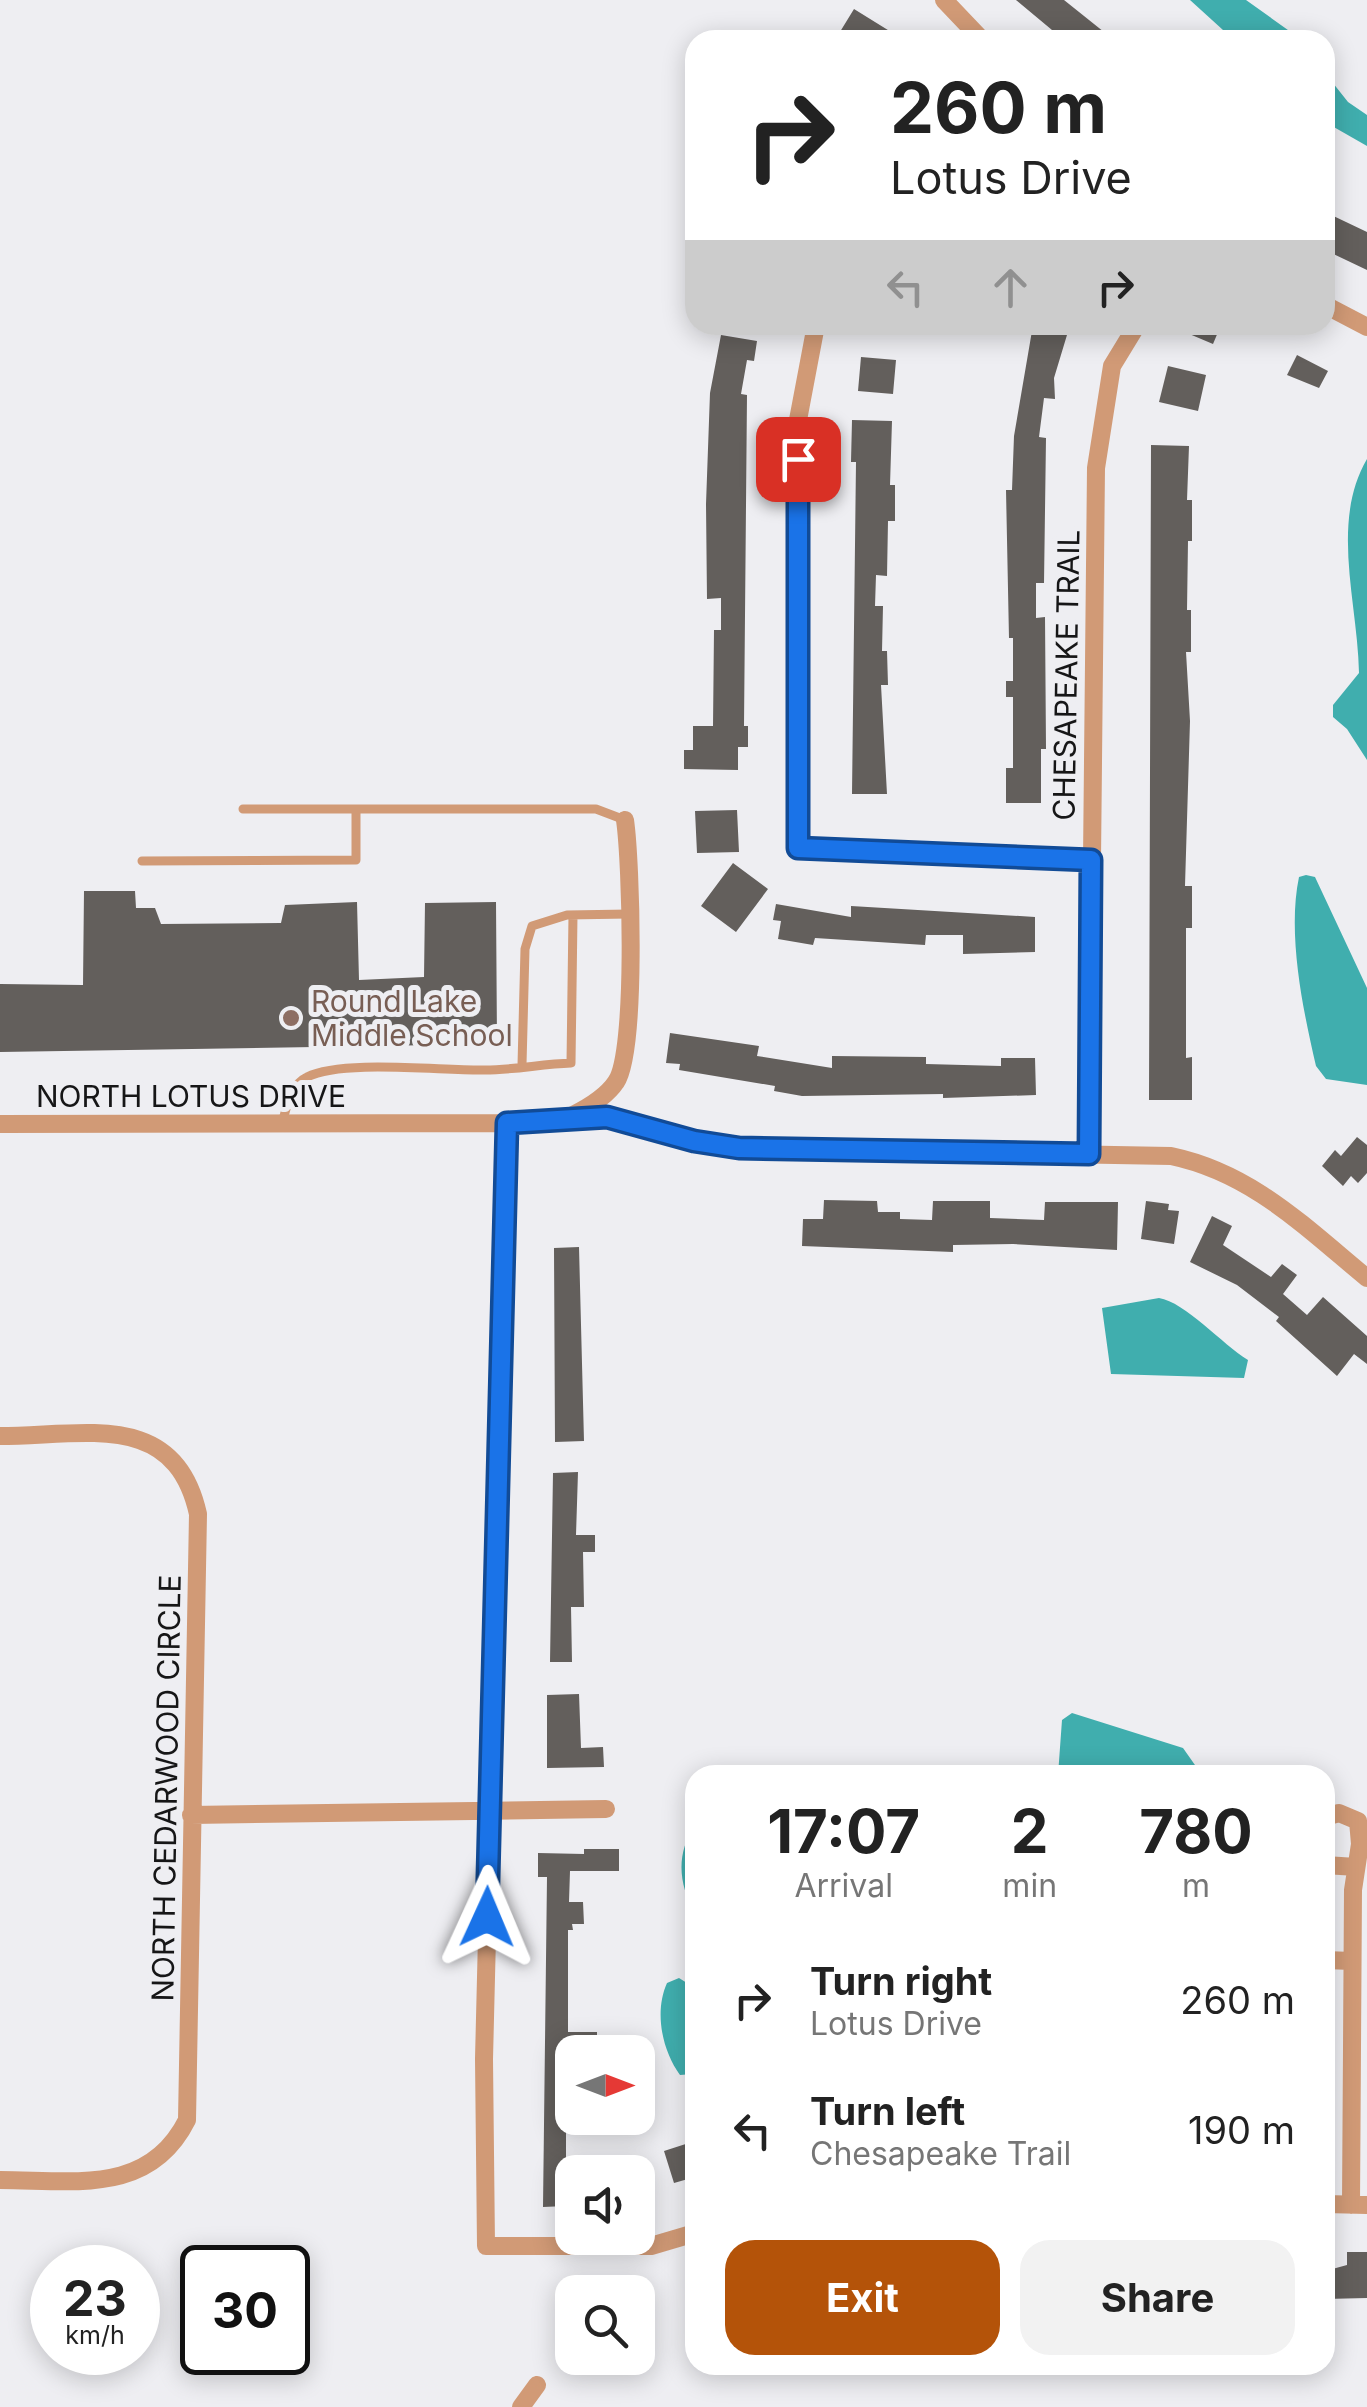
<!DOCTYPE html>
<style>
:root{--surface:#fff;--page:#f2f2f2;--text:#222;--muted:#767676;--accent:#b45309}
body{margin:0;font-family:Inter,sans-serif;background:var(--page);color:var(--text);height:100vh;display:flex;flex-direction:column;font-size:38px;white-space:nowrap}
*{box-sizing:border-box;margin:0}
p{font-size:32px;color:var(--muted)}
.icon{flex:none;width:55px;height:55px;fill:none;stroke:currentColor;stroke-width:2;stroke-linecap:round;stroke-linejoin:round}
.map{position:relative;flex:1;overflow:hidden}
.panel{position:absolute;left:685px;top:1765px;width:650px;height:610px;display:flex;flex-direction:column;background:var(--surface);border-radius:30px;box-shadow:0 5px 25px #0003}
.panel>*{flex:none}
.guide{position:absolute;left:685px;top:30px;width:650px;height:305px;border-radius:30px;box-shadow:0 5px 25px #0003;background:#fff;color:var(--text);overflow:hidden}
.needle{width:65px;rotate:90deg}
.tools{position:absolute;left:555px;top:2035px;display:grid;gap:20px}
.tools a{display:grid;place-items:center;width:100px;height:100px;border-radius:20px;background:var(--surface);box-shadow:0 5px 25px #0003;font-size:50px}
.speed{position:absolute;left:30px;top:2245px;display:flex;gap:20px;font-size:50px;font-weight:700;text-align:center}
.speed>*{display:grid;place-content:center;width:130px;height:130px;border-radius:50%;background:var(--surface);box-shadow:0 5px 25px #0003;line-height:1}
.speed small{font-size:25px;font-weight:400}
.speed .limit{border:5px solid #111;border-radius:15px;background:#fff;color:#111}
.pin{position:absolute;display:grid;place-items:center;width:85px;height:85px;color:#fff;margin:-42px;border-radius:20px;box-shadow:0 5px 15px #0006}
.me{position:absolute;width:110px;margin:-55px;rotate:1deg;stroke-linejoin:round;filter:drop-shadow(0 0 8px #0008)}
.turn{display:flex;align-items:center;gap:35px;height:210px;padding:0 40px;font-size:45px}
.turn .icon{width:130px;height:130px;stroke-width:2.5}
.turn b{display:block;font-size:70px;line-height:85px}
.lanes{display:flex;align-items:center;height:95px;padding:0 40px;background:#0003;justify-content:center;gap:50px;direction:ltr}
.lanes .off{opacity:.35}
.eta{display:flex;justify-content:space-evenly;align-items:center;height:170px;text-align:center}
.eta b{font-size:60px;font-weight:700;line-height:70px}
.action{display:flex;gap:20px;margin-top:auto;padding:20px 40px}
.action a{flex:1;height:115px;border-radius:30px;background:var(--accent);color:#fff;font-size:40px;font-weight:700;line-height:115px;text-align:center}
.action a+a{background:var(--page);color:var(--text)}
ul{padding:0;list-style:none}
li{display:flex;align-items:center;gap:30px;height:130px;padding:0 40px}
li div{flex:1}
li b{display:block;font-size:38px}
li em{font-style:normal}
.map>svg:first-child{display:block}
</style>
<div class="map">
<svg width="1367" height="2407" viewBox="0 0 1367 2407">
<rect width="100%" height="100%" fill="#eeeef2"/>
<path fill="#40aeae" d="M1190,0h56l56,40h-68z
M1325,73l23,29 19,13v31l-42,-24z
M1367,459v301l-20,-31 -14,-12v-12l26,-32c-1,-69 -29,-151 8,-214z
M1306,875l9,2 52,111v97l-41,-6 -10,-13c-13,-56 -29,-132 -17,-189z
M1159,1298c26,4 63,46 89,62l-4,18 -133,-4 -9,-66z
M1072,1713l111,35 19,27h-144l4,-55z
M695,1828v82c-17,-22 -19,-61 0,-82z
M679,1978l16,10 -2,86 -13,1c-18,-25 -26,-63 -13,-92z"/>
<path fill="#635f5c" d="M1016,0h48l50,40h-50z
M854,9l50,31h-69z
M1325,212l42,20v38l-42,-20z
M1033,325h37l-16,53 1,21 -11,-1 -5,39 7,1 -2,145h-8v35l9,-1 1,132h-5v54h-35v-35h7v-71h-7v-16h7v-43h-4l-3,-148h6l2,-54z
M1168,325h53l-8,19z
M721,335l36,6 -3,20 -7,-1 -6,34 6,1 -3,331h4v21h-10v23l-54,-1v-19h9v-24h20l1,-96h7v-32l-14,1 -1,-95 4,-111z
M1297,355l31,16 -9,17 -32,-13z
M861,357l35,3 -3,34 -35,-3z
M1168,366l38,9 -8,36 -39,-9z
M852,420l40,1 -2,64h5v36h-7l-1,55 -11,-1 -1,31h8l-1,45h5l1,34h-7l6,109h-35l4,-332h-5z
M1151,445l38,1 -2,54h5v41h-4l-1,69h4v42h-5l4,69 -5,165h7v42h-6v130l6,-1v43h-43z
M737,810l2,42 -42,1 -2,-42z
M733,863l35,26 -32,43 -35,-26z
M84,891h51l1,17h19l6,16 120,-1 4,-18 72,-3 2,78 65,-3 1,-74 71,-1 1,142 -497,8v-68l83,1z
M776,904l75,13v-11l184,11v35l-72,2v-19h-37l-1,10 -110,-7 -2,7 -35,-6 3,-18 -8,-1z
M670,1033l89,13 -2,10 75,12v-12l94,1v7l75,2v-8h34l1,37 -93,3v-4l-141,2 -28,-5 1,-5 -96,-16 1,-6 -14,-1z
M1357,1137l10,8v28l-9,10 -7,-7 -8,10 -21,-20 13,-16 6,6z
M824,1200l53,1 1,11h22v7l32,1 1,-19h57v17l54,2 1,-18h73l-1,48 -104,-6 -60,1v7l-151,-6 1,-27h20z
M1146,1201l23,3 -1,6 11,1 -5,33 -33,-5z
M1212,1216l20,10 -9,19 48,32 11,-13 15,11 -14,19 24,21 16,-18 44,39v28l-13,-10 -17,22 -61,-55 3,-4 -42,-32 -47,-23z
M579,1247l5,194 -29,1 -1,-194z
M578,1472l-2,63h19v17h-12l1,55h-13l1,55h-22l3,-189z
M579,1694l2,54 22,-1 1,20 -57,1v-73z
M584,1849h35v22h-49l-1,31h14l1,22h-12l1,6h-5v102h29v18h-25v46h-6v110l-23,1 4,-330h-9v-24l46,1z
M695,2141v36l-21,6 -10,-32z
M1347,2252h20v46l-42,1v-28l22,-6z"/>
<g fill="none" stroke-linecap="round" stroke-linejoin="round">
<path stroke="#d19a76" stroke-width="9" d="M243,809h353l29,11
M142,861l214,-1v-51
M522,1065l3,-116 7,-23 35,-11 62,-1
M282,1123c5,-16 8,-38 25,-46 36,-18 135,-6 178,-7 29,0 57,-6 86,-7l2,-148"/>
<path stroke="#d19a76" stroke-width="18" d="M944,0l38,40
M1325,305l42,22
M816,325l-18,95v427l293,13
M573,1115c16,-8 33,-18 43,-33 21,-30 15,-220 9,-262
M507,1123l-23,936 2,187h165l44,-13
M0,1124l507,-1 100,-6 87,24 45,7 432,8c81,17 134,71 196,122
M1089,1154l7,-686 16,-102 25,-41
M0,1436c84,0 175,-27 198,78l-11,606c-38,76 -114,60 -187,60
M191,1815l415,-6
M1325,1817l14,-4 19,8 2,23 -7,46 -2,315
M1325,1865l31,2
M1325,1960l27,1
M1325,2204l42,1
M521,2407l16,-22"/>
</g>
<g fill="none" stroke-linecap="round" stroke-linejoin="round">
<g stroke="#114b97" stroke-width="25">
<path id="route" d="M487,1917l20,-794 100,-6 87,24 45,7 350,6 2,-294 -293,-12v-389"/>
</g>
<use href="#route" stroke="#1a73e8" stroke-width="18"/>
</g>
<circle fill="#8d6e63" stroke="#eeeef2" stroke-width="4" cx="291" cy="1018" r="10"/>
<g text-anchor="middle" dominant-baseline="central" stroke-width="10" stroke-linejoin="round" paint-order="stroke">
<g font-size="30" fill="#161617" stroke="#eeeef2">
<text transform="translate(1066 675) rotate(-89)">CHESAPEAKE TRAIL</text>
<text x="191" y="1096">NORTH LOTUS DRIVE</text>
<text transform="translate(166 1788) rotate(-89)">NORTH CEDARWOOD CIRCLE</text>
</g>
<g font-size="30" fill="#785e54" stroke="#eeeef2" text-anchor="start">
<text x="311" y="1001">Round Lake<tspan x="311" dy="34">Middle School</tspan></text>
</g>
</g>
</svg>
<div class="tools">
<a><svg class="needle" viewBox="-14 -14 28 28"><path d="M0-13l5 13h-10z" fill="#e53935"/><path d="M0 13l5-13h-10z" fill="#767676"/></svg></a>
<a><svg class="icon" aria-label="sound" viewBox="0 0 24 24"><path d="M4 9h4l5-4v14l-5-4H4zM17 9q2 3 0 6"/></svg></a>
<a><svg class="icon" aria-label="search" viewBox="0 0 24 24"><circle cx="10" cy="10" r="6"/><path d="M15 15l6 6"/></svg></a>
</div>
<div class="speed"><div>23<small>km/h</small></div><div class="limit">30</div></div>
<div class="pin" style="left:798px;top:459px;background:#d93025"><svg class="icon" aria-label="arrive" viewBox="0 0 24 24"><path d="M6 21V4h12l-3 4 3 4H6"/></svg></div>
<svg class="me" style="left:487px;top:1917px" viewBox="-20 -20 40 40"><path d="M0-17L14 15 0 8-14 15z" fill="#1a73e8" stroke="#fff" stroke-width="4"/></svg>
<div class="guide">
<div class="turn"><svg class="icon" aria-label="right" viewBox="0 0 24 24"><path d="M7 20v-9h11M14 6l5 5-5 5"/></svg><div><b>260 m</b>Lotus Drive</div></div>
<div class="lanes"><svg class="icon off" aria-label="left" viewBox="0 0 24 24"><path d="M17 20v-9H6M10 6l-5 5 5 5"/></svg><svg class="icon off" aria-label="ahead" viewBox="0 0 24 24"><path d="M12 20V5M6 11l6-6 6 6"/></svg><svg class="icon" aria-label="right" viewBox="0 0 24 24"><path d="M7 20v-9h11M14 6l5 5-5 5"/></svg></div>
</div>
<section class="panel">
<div class="eta">
<div><b>17:07</b><p>Arrival</p></div>
<div><b>2</b><p>min</p></div>
<div><b>780</b><p>m</p></div>
</div>
<ul>
<li><svg class="icon" aria-label="right" viewBox="0 0 24 24"><path d="M7 20v-9h11M14 6l5 5-5 5"/></svg><div><b>Turn right</b><p>Lotus Drive</p></div><em>260 m</em></li>
<li><svg class="icon" aria-label="left" viewBox="0 0 24 24"><path d="M17 20v-9H6M10 6l-5 5 5 5"/></svg><div><b>Turn left</b><p>Chesapeake Trail</p></div><em>190 m</em></li>
</ul>
<div class="action"><a>Exit</a><a>Share</a></div>
</section>
</div>
